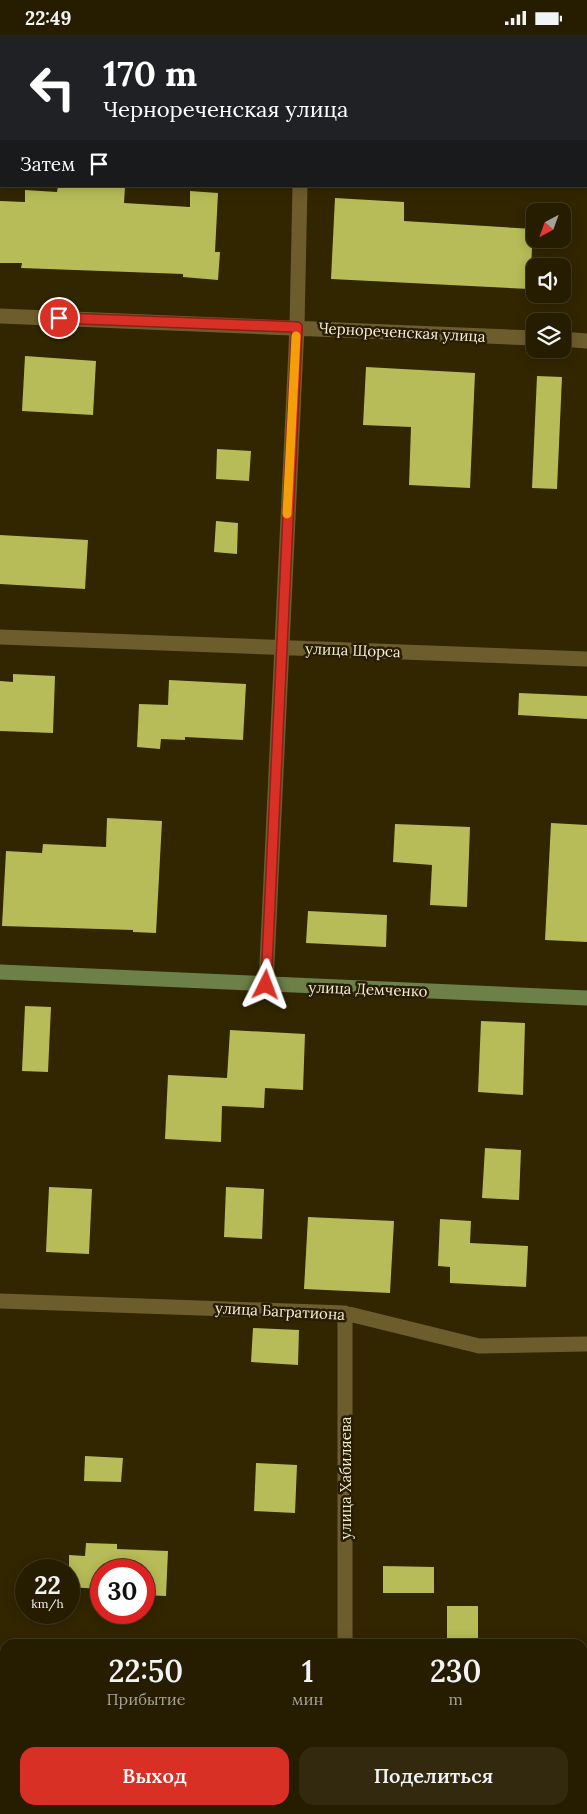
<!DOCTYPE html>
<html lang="ru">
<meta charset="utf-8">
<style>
:root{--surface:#261c00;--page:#32290f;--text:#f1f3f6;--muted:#a4a199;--line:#423a22;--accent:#d93025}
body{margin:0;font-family:Lora,serif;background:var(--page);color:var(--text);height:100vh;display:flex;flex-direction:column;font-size:19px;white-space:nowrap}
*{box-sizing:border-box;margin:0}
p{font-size:16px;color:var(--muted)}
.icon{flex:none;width:28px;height:28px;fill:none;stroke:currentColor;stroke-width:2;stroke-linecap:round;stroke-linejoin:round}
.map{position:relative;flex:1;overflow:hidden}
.drawer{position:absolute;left:0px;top:1604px;width:588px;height:176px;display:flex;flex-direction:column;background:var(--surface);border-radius:15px 15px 0 0;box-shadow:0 2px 12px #0003,0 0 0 1px var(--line)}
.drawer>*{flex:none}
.hud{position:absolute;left:0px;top:0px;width:588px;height:152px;box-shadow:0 2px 12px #0003,0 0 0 1px var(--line);background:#202124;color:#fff;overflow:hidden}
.needle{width:32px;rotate:221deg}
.fabs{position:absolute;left:526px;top:168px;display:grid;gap:10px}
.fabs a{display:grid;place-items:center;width:45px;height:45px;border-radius:10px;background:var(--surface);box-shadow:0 2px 12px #0003,0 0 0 1px var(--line);font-size:25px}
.speed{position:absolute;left:15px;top:1524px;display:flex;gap:10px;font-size:25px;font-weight:700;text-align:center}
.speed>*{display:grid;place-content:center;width:65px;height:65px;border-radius:50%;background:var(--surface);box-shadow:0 2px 12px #0003,0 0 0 1px var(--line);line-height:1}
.speed small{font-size:12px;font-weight:400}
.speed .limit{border:8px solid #d22;background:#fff;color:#111}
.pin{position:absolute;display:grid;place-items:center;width:42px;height:42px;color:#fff;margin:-21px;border:2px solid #fff;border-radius:50%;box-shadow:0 1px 5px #0007}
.me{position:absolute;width:55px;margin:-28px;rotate:3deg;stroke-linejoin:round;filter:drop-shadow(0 0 4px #0008)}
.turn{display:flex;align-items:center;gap:18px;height:105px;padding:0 20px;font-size:22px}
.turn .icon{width:65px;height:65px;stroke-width:2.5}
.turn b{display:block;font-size:35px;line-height:42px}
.then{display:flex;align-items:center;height:48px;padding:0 20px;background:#0003;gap:10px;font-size:19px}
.eta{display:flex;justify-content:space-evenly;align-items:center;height:85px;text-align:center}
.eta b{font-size:30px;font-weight:600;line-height:35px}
.button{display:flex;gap:10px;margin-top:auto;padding:10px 20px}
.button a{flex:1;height:58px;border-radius:15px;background:var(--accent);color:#fff;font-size:20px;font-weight:600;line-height:58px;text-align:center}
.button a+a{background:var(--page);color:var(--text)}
.status{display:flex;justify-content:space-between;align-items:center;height:35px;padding:0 25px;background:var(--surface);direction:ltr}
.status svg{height:14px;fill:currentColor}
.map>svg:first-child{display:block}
</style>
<div class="status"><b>22:49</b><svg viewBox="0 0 49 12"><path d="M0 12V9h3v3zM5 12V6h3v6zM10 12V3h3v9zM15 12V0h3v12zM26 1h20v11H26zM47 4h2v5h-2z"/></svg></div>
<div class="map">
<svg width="587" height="1779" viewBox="0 0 587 1779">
<rect width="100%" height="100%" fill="#322600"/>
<path fill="#b7bc58" d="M58,151l67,1 -1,16 66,4v-16l28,2 -3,59h5l-2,28 -35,-3v-3l-162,-6 1,-5h-22v-62l25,1v-12l32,2z
M335,163l69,4v19l129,8 -3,60 -199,-10z
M25,321l71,5 -3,54 -71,-4z
M366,332l109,6 -5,115 -61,-3 2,-58 -48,-2z
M537,341l25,1 -5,112 -25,-1z
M217,414l34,2 -2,30 -33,-2z
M216,486l22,2 -1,31 -23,-2z
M0,500l88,5 -3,49 -85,-5z
M13,639l42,2 -2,57 -53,-2v-50l13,1z
M169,645l77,4 -3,56 -58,-3v3l-24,-1 -1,10 -23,-2 2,-43 29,1z
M519,658l68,3v23l-69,-4z
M107,783l55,3 -6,112 -23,-1v-2l-131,-4 4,-75 36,2 1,-9 63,3z
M551,788l36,2v117l-42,-2z
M395,789l75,3 -3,80 -37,-2 2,-40 -39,-3z
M308,876l79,4 -1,32 -80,-4z
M25,971l26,1 -3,65 -26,-1z
M481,986l44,2 -2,72 -45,-3z
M230,995l75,4 -2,56 -38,-2 -1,20 -42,-2 -1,36 -56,-3 3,-64 59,3z
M485,1113l36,2 -2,50 -37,-2z
M49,1152l43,2 -3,65 -43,-2z
M226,1152l38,2 -2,50 -38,-2z
M308,1182l86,4 -4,72 -86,-4z
M440,1184l31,2 -1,22 58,3 -2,41 -76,-4v-16l-12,-1z
M253,1293l46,2 -1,35 -47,-3z
M85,1421l38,2 -2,24 -37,-1z
M256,1428l41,2 -2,48 -41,-2z
M86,1508l31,1v5l51,2 -2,45 -22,-1v-25h-43v19l-32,-2v-32l16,1z
M383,1531l51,1v26h-51z
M447,1571h31v38h-31z"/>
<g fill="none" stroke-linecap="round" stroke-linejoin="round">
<path stroke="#6e5d2c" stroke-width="15" d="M0,1663h5"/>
<path stroke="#6e5d2c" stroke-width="15" d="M304,1v-1
M0,281l535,22
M562,304l25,2
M0,602l587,22
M266,950l31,-658 3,-141
M0,1266l345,12 134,33 108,-2
M345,1278v331
M0,1625l5,1
M338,1779v-4"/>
<path stroke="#6d8048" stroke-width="15" d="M0,937l587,26"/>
</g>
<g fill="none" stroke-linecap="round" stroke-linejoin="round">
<g stroke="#8d1f18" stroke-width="12">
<path id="route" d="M59,283l238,9 -31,658"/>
</g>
<use href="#route" stroke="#d93025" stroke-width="9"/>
<path stroke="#f59e0b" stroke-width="9" d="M287,479l9,-178"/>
</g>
<g text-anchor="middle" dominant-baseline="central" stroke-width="5" stroke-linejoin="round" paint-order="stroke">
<g font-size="15" fill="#f6edd3" stroke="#261d04">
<text transform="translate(402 297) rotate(3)">Чернореченская улица</text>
<text transform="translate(353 615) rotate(2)">улица Щорса</text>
<text transform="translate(368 954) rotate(2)">улица Демченко</text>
<text transform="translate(280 1276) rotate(3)">улица Багратиона</text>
<text transform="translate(345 1443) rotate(-90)">улица Хабиляева</text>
</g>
</g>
</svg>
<div class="fabs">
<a><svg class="needle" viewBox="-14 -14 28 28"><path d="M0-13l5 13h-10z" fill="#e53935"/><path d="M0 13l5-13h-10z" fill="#a4a199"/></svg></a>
<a><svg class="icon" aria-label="sound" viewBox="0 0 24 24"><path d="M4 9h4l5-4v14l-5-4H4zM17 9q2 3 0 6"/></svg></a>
<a><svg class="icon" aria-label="layers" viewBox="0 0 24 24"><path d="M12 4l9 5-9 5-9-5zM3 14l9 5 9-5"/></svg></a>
</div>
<div class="speed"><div>22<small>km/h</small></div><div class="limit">30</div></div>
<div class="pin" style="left:59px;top:283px;background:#d93025"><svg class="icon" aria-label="arrive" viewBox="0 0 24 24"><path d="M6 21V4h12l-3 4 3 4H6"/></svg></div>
<svg class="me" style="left:266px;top:950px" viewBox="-20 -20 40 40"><path d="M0-17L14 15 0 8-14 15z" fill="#d93025" stroke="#fff" stroke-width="4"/></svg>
<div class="hud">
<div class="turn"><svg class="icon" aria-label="left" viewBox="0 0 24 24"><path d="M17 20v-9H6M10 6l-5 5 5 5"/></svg><div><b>170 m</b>Чернореченская улица</div></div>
<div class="then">Затем<svg class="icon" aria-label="arrive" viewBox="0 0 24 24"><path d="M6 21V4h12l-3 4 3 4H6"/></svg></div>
</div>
<section class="drawer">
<div class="eta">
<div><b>22:50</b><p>Прибытие</p></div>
<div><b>1</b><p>мин</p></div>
<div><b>230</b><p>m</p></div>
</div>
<div class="button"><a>Выход</a><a>Поделиться</a></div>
</section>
</div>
